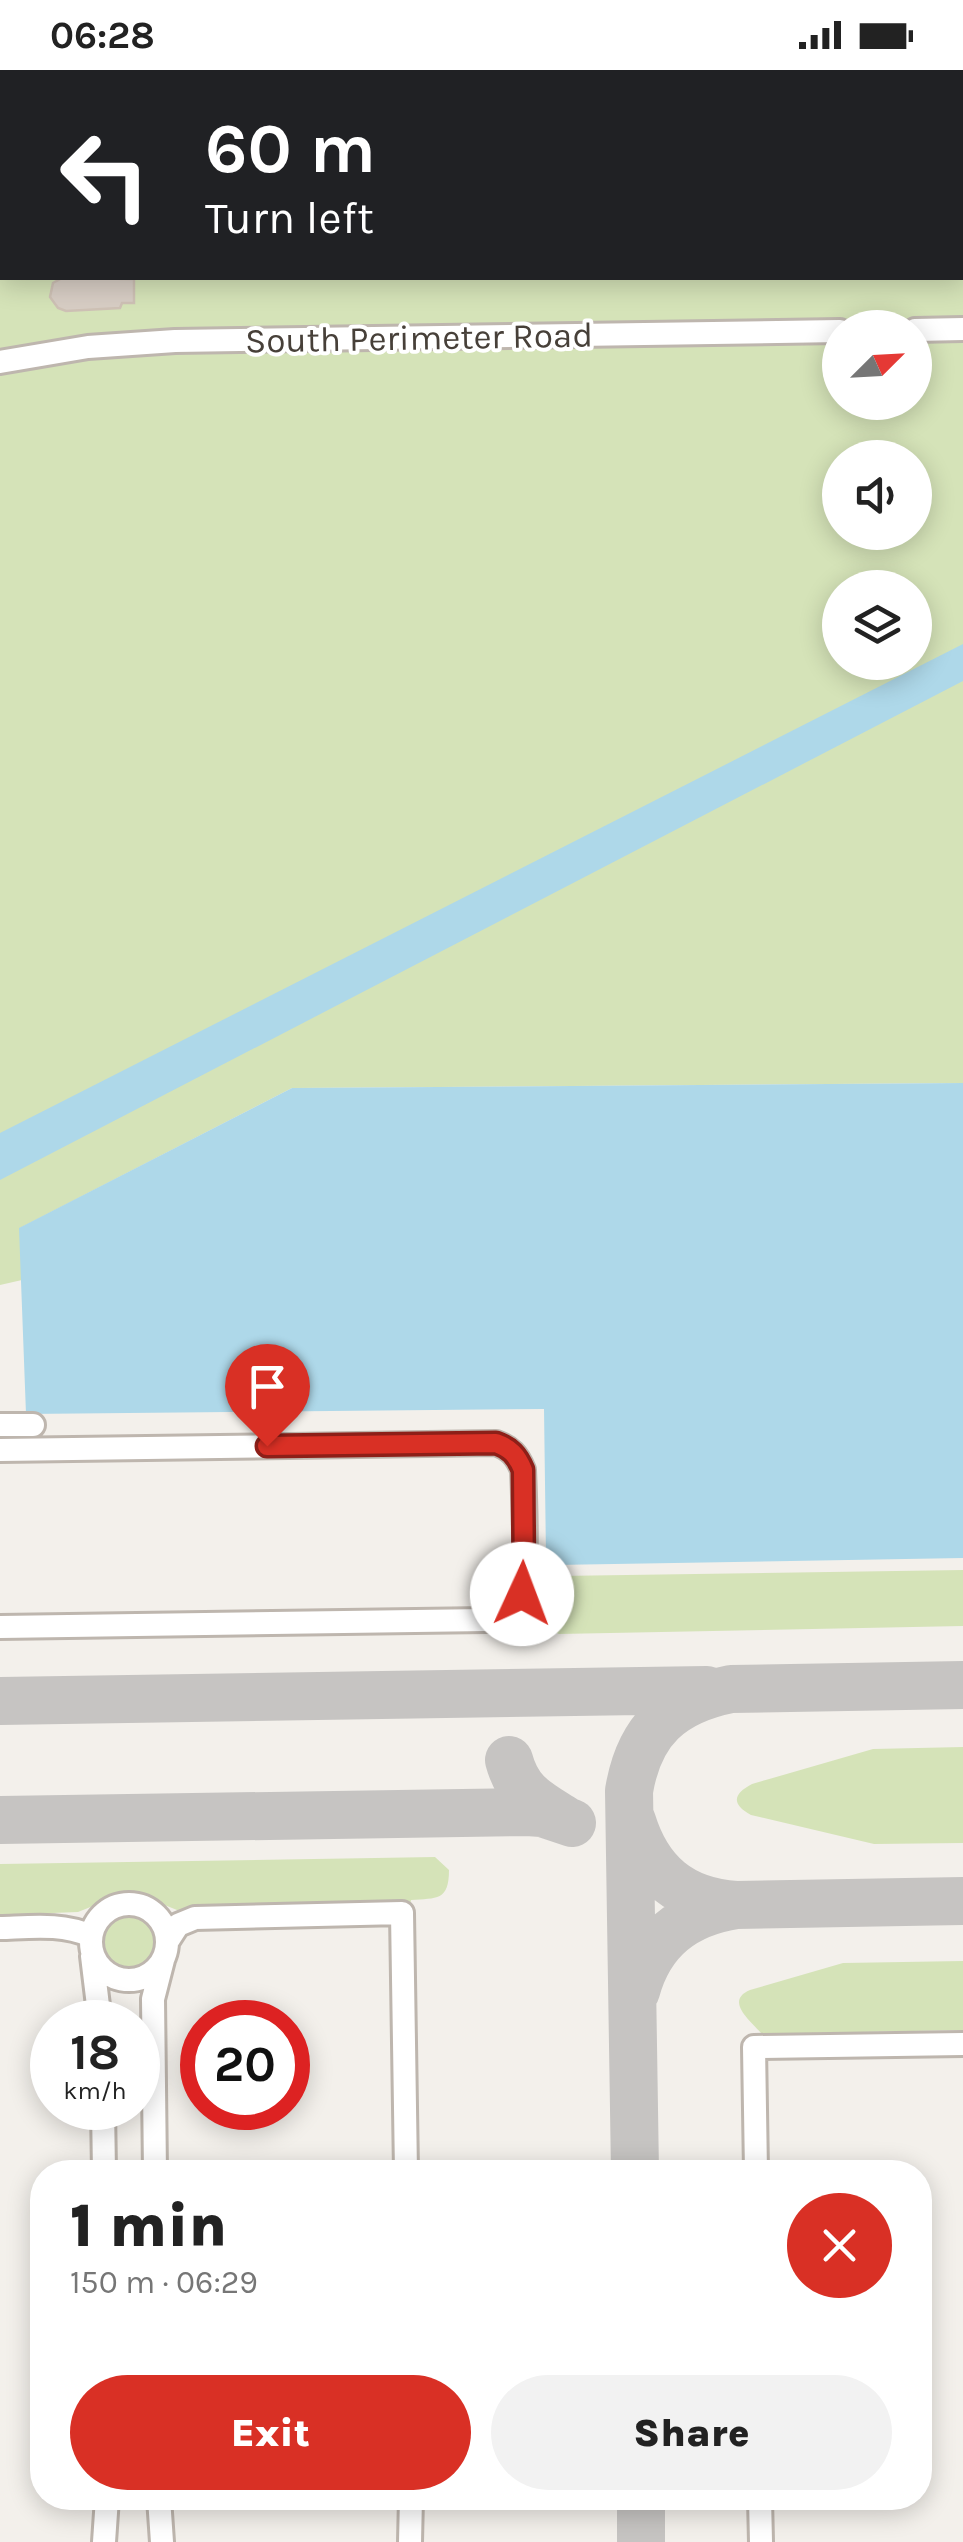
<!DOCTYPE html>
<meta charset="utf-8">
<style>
:root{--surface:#fff;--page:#f2f2f2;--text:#222;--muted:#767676;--accent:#d93025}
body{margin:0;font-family:Karla,sans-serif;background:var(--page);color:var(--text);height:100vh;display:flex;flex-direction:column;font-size:38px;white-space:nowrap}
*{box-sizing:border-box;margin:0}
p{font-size:32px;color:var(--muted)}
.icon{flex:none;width:55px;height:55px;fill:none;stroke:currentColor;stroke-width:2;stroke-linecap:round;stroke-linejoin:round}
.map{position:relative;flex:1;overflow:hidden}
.sheet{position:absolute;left:30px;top:2090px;width:902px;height:350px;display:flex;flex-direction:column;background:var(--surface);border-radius:40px;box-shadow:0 5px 25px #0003}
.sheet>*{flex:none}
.banner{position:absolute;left:0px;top:0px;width:965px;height:210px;box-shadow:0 5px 25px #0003;background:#202124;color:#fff;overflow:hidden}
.needle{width:65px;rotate:66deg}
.tools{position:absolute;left:822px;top:240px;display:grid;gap:20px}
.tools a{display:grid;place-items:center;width:110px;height:110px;border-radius:50%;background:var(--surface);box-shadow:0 5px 25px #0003;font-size:50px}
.speed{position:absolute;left:30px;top:1930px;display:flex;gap:20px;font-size:50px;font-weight:700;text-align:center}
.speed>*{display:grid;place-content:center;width:130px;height:130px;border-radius:50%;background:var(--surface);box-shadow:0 5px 25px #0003;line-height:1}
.speed small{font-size:25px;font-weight:400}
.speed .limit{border:15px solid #d22;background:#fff;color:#111}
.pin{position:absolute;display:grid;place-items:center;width:85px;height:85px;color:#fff;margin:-102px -42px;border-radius:50% 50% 50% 0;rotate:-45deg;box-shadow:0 0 10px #0007}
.pin .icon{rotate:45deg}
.me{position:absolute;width:110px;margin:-55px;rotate:2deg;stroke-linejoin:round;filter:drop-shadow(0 0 8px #0008)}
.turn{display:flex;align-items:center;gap:35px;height:210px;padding:0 40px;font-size:45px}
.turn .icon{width:130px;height:130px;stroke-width:2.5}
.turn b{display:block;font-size:70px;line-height:85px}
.round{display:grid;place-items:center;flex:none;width:105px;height:105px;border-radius:52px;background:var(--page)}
.head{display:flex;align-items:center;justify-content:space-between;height:170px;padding:0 40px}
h1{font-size:60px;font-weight:800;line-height:75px}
.button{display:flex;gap:20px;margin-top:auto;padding:20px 40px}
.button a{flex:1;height:115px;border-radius:60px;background:var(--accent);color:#fff;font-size:40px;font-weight:800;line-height:115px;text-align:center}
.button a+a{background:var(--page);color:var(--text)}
.status{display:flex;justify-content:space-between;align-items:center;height:70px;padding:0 50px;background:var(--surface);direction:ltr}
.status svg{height:28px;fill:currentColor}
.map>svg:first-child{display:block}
</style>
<div class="status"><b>06:28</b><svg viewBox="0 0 49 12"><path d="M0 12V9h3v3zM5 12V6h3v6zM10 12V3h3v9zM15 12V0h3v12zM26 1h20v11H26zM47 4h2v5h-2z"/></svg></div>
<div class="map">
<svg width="963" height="2472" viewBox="0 0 963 2472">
<rect width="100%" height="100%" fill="#f3f0eb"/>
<path fill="#d5e3b8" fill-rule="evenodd" d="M0,0h12v2h-10v206h960l1,-84v889l-671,5 -272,140 2,52 -22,5zM840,258h75v74h-75zM840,388h75v74h-75zM840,518h75v74h-75z
M22,0h765v2h-764z
M963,1500v56l-404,8c-24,-9 -19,-23 -20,-44l6,-8 13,-6z
M963,1677v96l-89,1 -123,-29c-20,-11 -18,-21 1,-31l121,-35z
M435,1787l14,13c0,31 -12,28 -38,30l-1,7 -228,5 -45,-18h-14l-45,18 -78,3v-51z
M100 1873a28 28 0 1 1 56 0a28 28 0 1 1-56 0Z
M963,1891v69l-201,4c-11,-13 -38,-33 -12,-44l93,-27z"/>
<path fill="#aed8e9" d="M963,574v37l-963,499v-47z
M963,1013v475l-409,7 -8,-8 -2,-148 -518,5 -7,-186 273,-140z"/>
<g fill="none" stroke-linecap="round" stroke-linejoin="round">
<path stroke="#c6c4c2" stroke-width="48" d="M0,1631l707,-11
M509,1690c9,34 28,42 56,60
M0,1750l527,-8 15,1 30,10
M632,1751c16,52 49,80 104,84l227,-4
M636,1921c14,-52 49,-78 100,-86
M635,2102l-6,-381c10,-61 42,-90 102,-102l232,-4
M641,2428v44"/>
</g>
<path fill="#d7cdc4" stroke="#cec1b5" stroke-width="2.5" d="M62,208l72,1v24h-12l-2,5 -54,3 -8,-3 -8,-11 3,-14z"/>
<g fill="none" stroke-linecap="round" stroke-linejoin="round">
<g stroke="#beb6ae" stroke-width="28">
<path id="minor" d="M962,8h1
M962,116h1
M915,260l48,-1
M0,292l88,-15 87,-6 665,-10
M0,1355h33
M0,1380l496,-7c14,5 21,12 27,27 1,23 5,112 -3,129 -7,13 -20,18 -33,21l-487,7
M91 1872a38 38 0 1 1 76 0a38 38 0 1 1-76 0Z
M0,1858c32,-1 62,-5 91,8
M167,1872l11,-17 17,-7 207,-5 4,259
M92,1886l8,66
M103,2038l1,64
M155,2102l-2,-173 10,-39
M756,2102l-2,-125 209,-3
M159,2428l3,44
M760,2428l1,44
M104,2472l3,-44
M410,2472l1,-44"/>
</g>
<use href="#minor" stroke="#fff" stroke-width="22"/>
</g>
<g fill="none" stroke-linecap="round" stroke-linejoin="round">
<g stroke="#8d1f18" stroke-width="25">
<path id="route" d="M267,1376l229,-3c14,5 21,12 27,27l1,114 -2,10"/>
</g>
<use href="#route" stroke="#d93025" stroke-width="18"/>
</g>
<g text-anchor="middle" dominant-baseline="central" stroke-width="8" stroke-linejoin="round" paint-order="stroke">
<g font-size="35" fill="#474039" stroke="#fff">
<text transform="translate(419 268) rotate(-1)">South Perimeter Road</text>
</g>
</g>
</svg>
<div class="tools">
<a><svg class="needle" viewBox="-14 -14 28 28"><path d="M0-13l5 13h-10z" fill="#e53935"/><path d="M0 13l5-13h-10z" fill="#767676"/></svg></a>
<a><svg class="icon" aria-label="sound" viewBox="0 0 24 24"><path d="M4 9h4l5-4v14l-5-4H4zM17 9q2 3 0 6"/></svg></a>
<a><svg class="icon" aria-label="layers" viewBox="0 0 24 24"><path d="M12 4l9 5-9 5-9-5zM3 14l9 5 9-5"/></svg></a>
</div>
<div class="speed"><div>18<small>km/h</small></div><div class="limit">20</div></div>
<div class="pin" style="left:267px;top:1376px;background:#d93025"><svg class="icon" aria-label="arrive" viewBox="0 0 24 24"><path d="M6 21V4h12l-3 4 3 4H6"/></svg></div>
<svg class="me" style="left:522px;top:1524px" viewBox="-20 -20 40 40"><circle r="19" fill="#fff"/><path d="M0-13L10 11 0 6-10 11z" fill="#d93025"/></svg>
<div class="banner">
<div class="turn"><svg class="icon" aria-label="left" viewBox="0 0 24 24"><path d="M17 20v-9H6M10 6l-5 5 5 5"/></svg><div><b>60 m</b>Turn left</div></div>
</div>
<section class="sheet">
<div class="head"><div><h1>1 min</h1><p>150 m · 06:29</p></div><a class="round" style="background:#d93025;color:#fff"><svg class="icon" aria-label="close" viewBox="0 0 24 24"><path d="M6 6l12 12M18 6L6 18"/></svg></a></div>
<div class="button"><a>Exit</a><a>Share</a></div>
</section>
</div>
